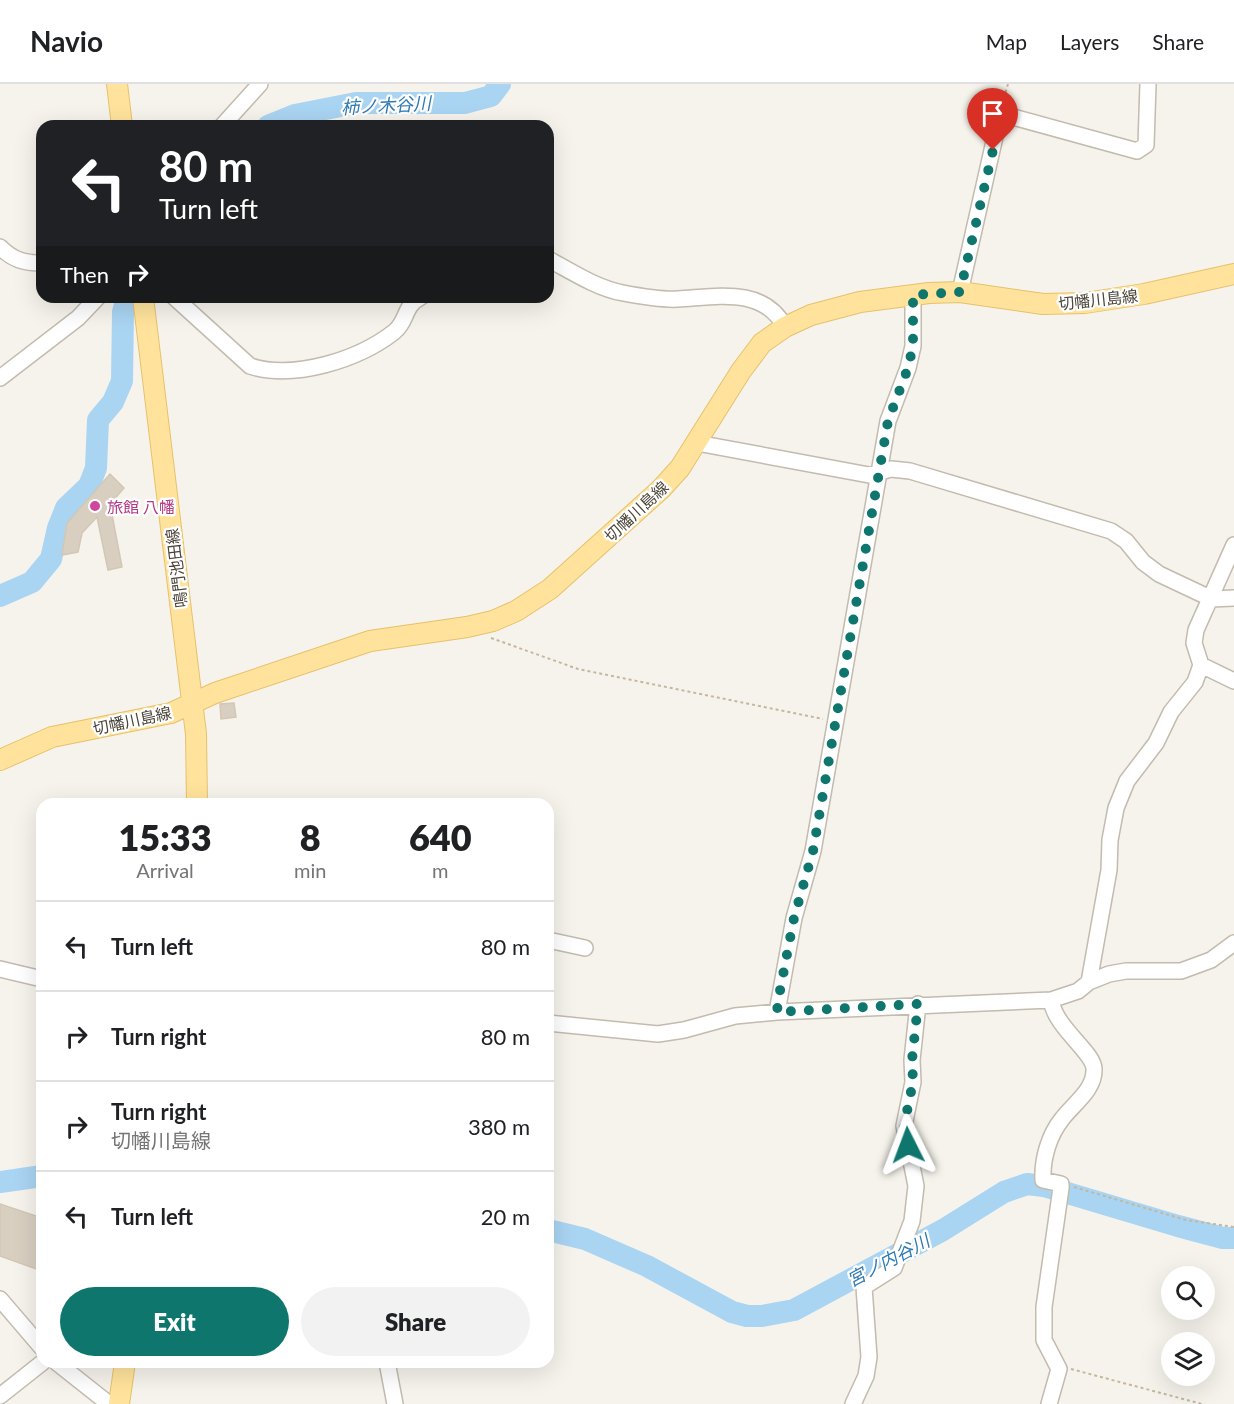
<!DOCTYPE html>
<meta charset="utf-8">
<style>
:root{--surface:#fff;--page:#f2f2f2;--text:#202124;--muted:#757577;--line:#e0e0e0;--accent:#0f766e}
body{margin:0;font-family:Lato,"Noto Sans JP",sans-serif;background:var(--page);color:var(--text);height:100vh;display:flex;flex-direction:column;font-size:22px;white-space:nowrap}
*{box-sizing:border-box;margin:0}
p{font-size:20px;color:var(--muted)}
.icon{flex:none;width:33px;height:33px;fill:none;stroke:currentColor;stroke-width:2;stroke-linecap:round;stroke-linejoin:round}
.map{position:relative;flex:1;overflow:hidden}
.sheet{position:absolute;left:36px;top:714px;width:518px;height:570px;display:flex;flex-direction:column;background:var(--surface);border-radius:18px;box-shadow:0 6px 24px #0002}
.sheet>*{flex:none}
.guide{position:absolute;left:36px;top:36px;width:518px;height:183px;border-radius:18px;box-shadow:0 6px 24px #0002;background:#202124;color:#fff;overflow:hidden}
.fabs{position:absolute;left:1161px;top:1182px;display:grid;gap:12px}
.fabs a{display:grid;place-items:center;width:54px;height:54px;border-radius:50%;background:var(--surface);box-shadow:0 6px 24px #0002;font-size:30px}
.pin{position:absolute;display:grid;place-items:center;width:51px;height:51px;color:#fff;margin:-62px -26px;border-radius:50% 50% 50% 0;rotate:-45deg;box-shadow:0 0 6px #0007}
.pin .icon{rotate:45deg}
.me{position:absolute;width:66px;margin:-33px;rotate:357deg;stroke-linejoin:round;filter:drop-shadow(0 0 4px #0008)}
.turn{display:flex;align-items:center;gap:21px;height:126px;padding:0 24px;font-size:27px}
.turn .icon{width:78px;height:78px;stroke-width:2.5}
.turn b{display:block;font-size:42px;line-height:51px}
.then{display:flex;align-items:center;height:57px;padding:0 24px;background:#0003;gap:12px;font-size:22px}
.eta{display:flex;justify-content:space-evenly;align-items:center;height:102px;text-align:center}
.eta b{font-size:36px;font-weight:800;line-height:42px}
.action{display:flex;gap:12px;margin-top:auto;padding:12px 24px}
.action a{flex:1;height:69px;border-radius:36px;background:var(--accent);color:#fff;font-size:24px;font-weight:800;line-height:69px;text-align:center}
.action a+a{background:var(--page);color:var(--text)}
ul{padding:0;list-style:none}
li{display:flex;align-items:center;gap:18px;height:90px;padding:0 24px;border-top:2px solid var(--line)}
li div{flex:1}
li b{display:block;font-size:22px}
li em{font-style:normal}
header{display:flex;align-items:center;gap:36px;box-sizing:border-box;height:84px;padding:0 30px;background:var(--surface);border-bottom:2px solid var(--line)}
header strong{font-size:28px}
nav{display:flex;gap:33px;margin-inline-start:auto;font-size:21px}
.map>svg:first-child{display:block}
</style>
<header>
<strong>Navio</strong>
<nav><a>Map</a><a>Layers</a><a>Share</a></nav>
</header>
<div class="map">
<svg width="1234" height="1320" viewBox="0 0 1234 1320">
<rect width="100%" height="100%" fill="#f6f3ec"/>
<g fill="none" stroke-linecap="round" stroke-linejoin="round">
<path stroke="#a9d4f2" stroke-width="22" d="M268,42l27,-11 61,-12h109l26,-7 9,-12
M0,512l32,-14 19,-23 7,-31 8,-20 23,-22 7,-18 2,-48 15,-18 9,-21 1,-69 4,-15
M0,1098l42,-6
M548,1146l37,9 62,27 85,46 15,4h15l32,-6 149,-80 61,-38 23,-8 17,2 134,40 45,12h11"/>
</g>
<path fill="#d8cfc1" stroke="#d3c7b4" stroke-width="1.5" d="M110,390l14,14 -14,16 12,63 -14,3 -11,-53 -15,16 -4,19 -16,3 5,-32z
M234,619l2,14 -15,2 -1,-15z
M0,1120l42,14v53l-42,-15z"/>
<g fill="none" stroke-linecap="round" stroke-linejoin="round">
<g stroke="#c2bbae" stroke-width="18">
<path id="minor" d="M222,42l38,-42
M0,163c13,13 24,16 42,16
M548,175c23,12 48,29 75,34 16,3 38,7 55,6 38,-2 85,-13 107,28
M960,208l37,-164 7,-10 9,-1 124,34 9,-6 2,-61
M174,213l76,69c44,14 108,-6 144,-34 14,-11 9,-26 27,-35
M0,294l78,-60 20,-21
M697,359l172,32 22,-6 19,2 201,60 15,10 17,21 16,12 53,25 22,-1
M1201,581l33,16
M548,856l37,8
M0,885l42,10
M1089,898l20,-112 1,-30 6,-32 11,-27 29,-38 15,-31 24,-30 6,-17 -7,-22 2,-13 38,-85
M777,928l17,-94 19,-67 75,-430 20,-53 5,-22v-51
M548,939l110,11 26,-4 51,-14 42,-4 274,-12 27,-9 11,-9 20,-8 17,-3h55l30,-11 23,-17
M0,1215l42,49
M56,1278l53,42
M387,1278l8,42
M0,1312l43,-34
M853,1320l13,-28 3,-19 -5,-70 30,-19 18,-47 4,-35 -12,-60 9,-44 -1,-22 6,-56
M1049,1320l10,-35 -15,-29v-33l17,-119v-4l-18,-4c-1,-21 6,-45 19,-61 11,-15 33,-29 32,-50 0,-17 -39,-41 -43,-69"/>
</g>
<g stroke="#e6c16a" stroke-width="22">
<path id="major" d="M117,0l5,42
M143,213l53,437 1,70
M0,676l52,-23 119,-24 44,-20 155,-52 97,-14 26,-6 23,-10 34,-22 111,-100 19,-21 61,-97 21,-28 23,-16 26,-12 49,-13 69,-9 31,-1 83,12 42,-1 59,-9 90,-20
M119,1320l6,-42"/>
</g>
<path stroke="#c4b79f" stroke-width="2" stroke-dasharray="3 3" stroke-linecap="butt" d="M1002,20l6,-20
M491,554l87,31 245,50
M1074,1103l112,33 48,7
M1071,1285l131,35"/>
<use href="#minor" stroke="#fff" stroke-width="15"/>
<use href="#major" stroke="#ffe39c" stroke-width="20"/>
</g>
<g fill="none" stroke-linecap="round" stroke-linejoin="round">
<path stroke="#0f766e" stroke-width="10" stroke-dasharray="0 18" d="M908,1061l-4,-19 9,-44 -1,-22 6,-56 -141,8 1,-11 16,-83 19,-67 75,-430 20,-53 5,-22v-51l47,-3 33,-142"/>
</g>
<circle fill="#d1479c" stroke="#fff" stroke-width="2" cx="95" cy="422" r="6"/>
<g text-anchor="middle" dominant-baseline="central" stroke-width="4.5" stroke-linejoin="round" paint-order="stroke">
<g font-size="16" fill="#4b4439" stroke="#fff">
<text transform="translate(1098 215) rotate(-6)">切幡川島線</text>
<text transform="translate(636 427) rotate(-43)">切幡川島線</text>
<text transform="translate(176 484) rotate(-97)">鳴門池田線</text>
<text transform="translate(132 636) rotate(-12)">切幡川島線</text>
</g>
<g font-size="16" fill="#b23c85" stroke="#fff" text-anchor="start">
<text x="107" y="422">旅館 八幡</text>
</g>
<g font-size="18" font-style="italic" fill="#2e7ab2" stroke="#fff">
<text transform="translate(386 21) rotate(-3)">柿ノ木谷川</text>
<text transform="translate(888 1176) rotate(-28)">宮ノ内谷川</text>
</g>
</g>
</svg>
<div class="fabs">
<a><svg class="icon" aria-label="search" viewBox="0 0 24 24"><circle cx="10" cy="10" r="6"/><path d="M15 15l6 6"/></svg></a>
<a><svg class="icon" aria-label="layers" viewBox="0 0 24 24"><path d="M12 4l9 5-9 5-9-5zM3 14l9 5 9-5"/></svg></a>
</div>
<div class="pin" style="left:993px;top:66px;background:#d93025"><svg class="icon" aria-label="arrive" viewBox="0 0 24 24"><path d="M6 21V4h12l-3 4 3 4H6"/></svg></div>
<svg class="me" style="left:908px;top:1061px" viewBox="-20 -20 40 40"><path d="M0-17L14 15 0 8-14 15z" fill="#0f766e" stroke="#fff" stroke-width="4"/></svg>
<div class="guide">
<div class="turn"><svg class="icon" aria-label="left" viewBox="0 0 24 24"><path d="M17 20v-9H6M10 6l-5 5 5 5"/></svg><div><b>80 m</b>Turn left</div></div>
<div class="then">Then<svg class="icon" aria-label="right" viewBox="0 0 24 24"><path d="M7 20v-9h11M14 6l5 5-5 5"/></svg></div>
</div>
<section class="sheet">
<div class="eta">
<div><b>15:33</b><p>Arrival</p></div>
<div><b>8</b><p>min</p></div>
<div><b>640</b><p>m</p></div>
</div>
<ul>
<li><svg class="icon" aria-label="left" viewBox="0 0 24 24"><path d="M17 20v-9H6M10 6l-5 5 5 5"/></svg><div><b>Turn left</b></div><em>80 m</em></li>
<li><svg class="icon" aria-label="right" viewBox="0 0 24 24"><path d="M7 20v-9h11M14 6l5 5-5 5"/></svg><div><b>Turn right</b></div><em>80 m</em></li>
<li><svg class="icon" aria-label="right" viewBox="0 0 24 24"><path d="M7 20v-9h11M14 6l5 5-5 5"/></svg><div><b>Turn right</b><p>切幡川島線</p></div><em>380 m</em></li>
<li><svg class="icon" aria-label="left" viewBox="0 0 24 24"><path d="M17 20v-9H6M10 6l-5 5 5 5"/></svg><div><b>Turn left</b></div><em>20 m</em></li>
</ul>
<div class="action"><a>Exit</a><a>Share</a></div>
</section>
</div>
